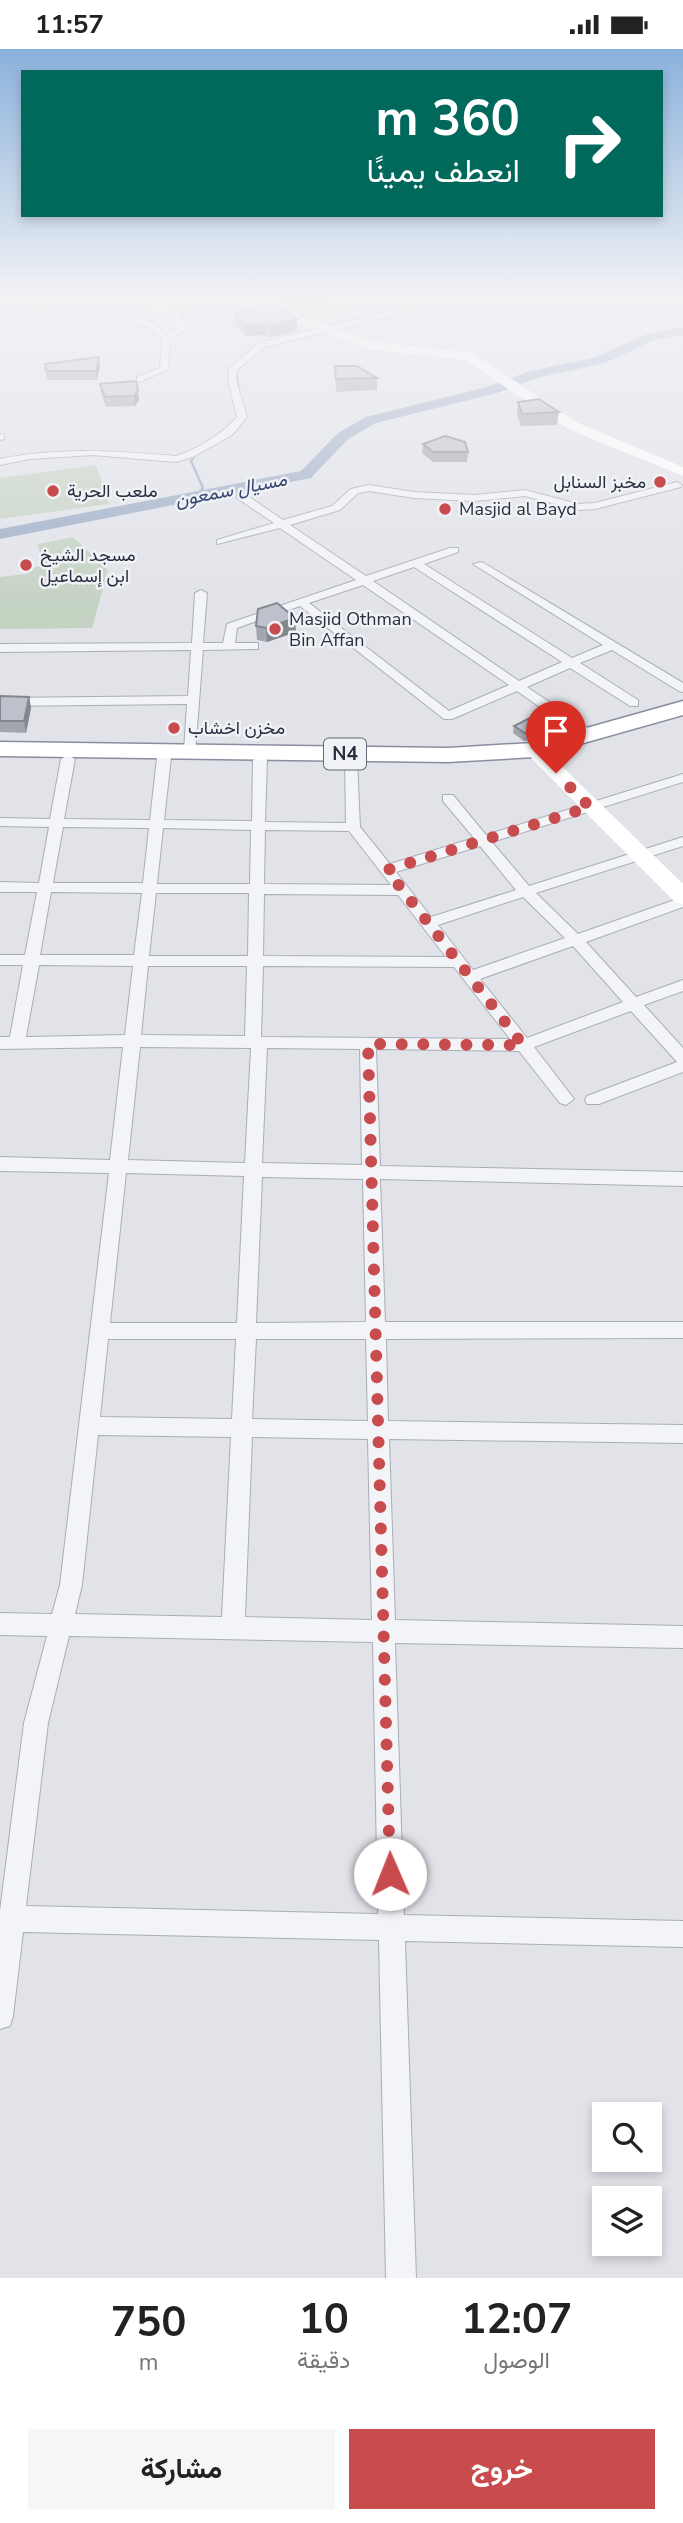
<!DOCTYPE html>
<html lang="ar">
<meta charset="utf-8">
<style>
:root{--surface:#fff;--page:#f6f6f6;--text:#222;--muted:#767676;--accent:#c84b4d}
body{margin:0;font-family:"Nunito Sans",Vazirmatn,sans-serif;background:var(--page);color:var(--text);direction:rtl;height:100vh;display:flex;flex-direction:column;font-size:26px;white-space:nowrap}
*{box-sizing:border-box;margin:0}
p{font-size:23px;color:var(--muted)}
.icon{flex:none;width:38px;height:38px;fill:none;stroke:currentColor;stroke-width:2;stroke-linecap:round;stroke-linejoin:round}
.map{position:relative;height:2229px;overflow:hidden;direction:ltr}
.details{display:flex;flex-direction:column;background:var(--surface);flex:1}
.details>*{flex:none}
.top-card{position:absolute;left:21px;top:21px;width:642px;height:147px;border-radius:0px;box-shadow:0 4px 10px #0003;direction:rtl;background:#00695c;color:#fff;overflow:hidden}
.controls{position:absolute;left:592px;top:2053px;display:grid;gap:14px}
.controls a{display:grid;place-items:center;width:70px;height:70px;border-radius:0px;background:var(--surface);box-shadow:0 4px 10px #0003;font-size:35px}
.pin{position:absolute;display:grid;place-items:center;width:60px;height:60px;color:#fff;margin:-72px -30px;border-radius:50% 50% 50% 0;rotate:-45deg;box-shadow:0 0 7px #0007}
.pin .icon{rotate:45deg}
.me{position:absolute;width:77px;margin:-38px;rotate:359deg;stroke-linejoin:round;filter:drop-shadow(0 0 5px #0008)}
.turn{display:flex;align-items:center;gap:24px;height:147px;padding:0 28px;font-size:32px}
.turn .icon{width:91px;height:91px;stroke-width:2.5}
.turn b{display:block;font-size:49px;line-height:60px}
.eta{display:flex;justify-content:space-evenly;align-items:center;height:119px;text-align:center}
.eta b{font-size:42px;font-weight:700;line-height:49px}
.button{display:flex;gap:14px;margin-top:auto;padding:14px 28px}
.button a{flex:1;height:80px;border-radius:0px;background:var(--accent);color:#fff;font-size:28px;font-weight:700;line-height:80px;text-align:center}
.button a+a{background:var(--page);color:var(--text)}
.status{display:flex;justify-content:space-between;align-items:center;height:49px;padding:0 35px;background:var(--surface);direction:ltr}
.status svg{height:19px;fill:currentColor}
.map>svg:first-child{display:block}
</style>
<div class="status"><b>11:57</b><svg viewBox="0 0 49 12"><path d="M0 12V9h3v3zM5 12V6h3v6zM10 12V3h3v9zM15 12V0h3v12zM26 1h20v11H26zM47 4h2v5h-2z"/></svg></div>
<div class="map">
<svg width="683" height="2229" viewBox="0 0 683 2229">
<rect width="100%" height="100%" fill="#e1e3e9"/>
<path fill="#c4d2c2" d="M269,250h57l22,15 -29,6z
M96,416l13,39 -109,15v-41z
M73,488l35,33 -16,58 -92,1v-52l26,-3 2,-5 14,-3 -4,-22z"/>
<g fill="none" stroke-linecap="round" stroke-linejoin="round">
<path stroke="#9dacc7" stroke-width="2.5" d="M236,323l3,19
M194,449l9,-10 -12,-27 5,-7"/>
<path fill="#9dacc7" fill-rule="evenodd" d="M683,278v8l-29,5 -49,23 -69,15 -39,15 -121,30 -28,16 -37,39 -311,61v-10l301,-58 37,-38 28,-16 121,-30 40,-15 69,-15 51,-23z"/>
<g stroke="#aaadb6" stroke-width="2">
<path id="street" d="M33,250h8l-2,5 8,-1 11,11 3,12h-6l-5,-11 -8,-7 -42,6v-4l30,-5z
M136,250c10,-1 32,7 41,9 21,5 56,-4 78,-5l4,2 -80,8 7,17 -16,10 -2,29 -28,13 -3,-1v-4l23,-9 2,-28 -15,-13 -16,-5 -6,-7 28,-7zM162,262l9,1 6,17 -10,6 -14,-12 -18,-7z
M331,250h9l26,18 70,-18h36l-16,6 -11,-2 -181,44 -27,23 -1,10 11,37 -15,18 -39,22 -17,5 -83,-7 -63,4 -30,6v-6c61,-12 115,-8 176,-3 20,-6 48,-23 61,-39l-9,-37 1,-11 29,-26 100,-24z
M0,385l4,1v4l-4,1z
M677,433l5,3 -1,2 -86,22 -17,1 -53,-14 -51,5 -60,-3 -45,-7 -11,2 -18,17 -50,15 76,51 84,-28h8v4l-34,12 148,94 31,-13 -130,-81 9,-2 201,121v9l-4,-1 -67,-41 -32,13 58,37v6h-8l-60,-38 -43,19 67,45v6h-10l-67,-47 -65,28h-8l-144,-113 -63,22 -2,15h23v6l-55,1 -8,104 -5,1 -6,-4 3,-47 -187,2v-8l188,-2 3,-46 -191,2v-8l192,-1 3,-50 6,-3 6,3 -4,50h20l4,-19 129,-44 -76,-52 -63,16v-4l57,-17 -37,-25v-4h8l38,26 49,-14 19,-17 18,-4 45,7 60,3 51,-5 53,14 17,-1zM414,518l148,95 -43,19 -146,-100zM363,536l146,100 -60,26 -140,-108z
M164,705l7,4 -7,62 88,1 1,-61 7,-4 7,4 -2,62 81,1 -1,-61 2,-3h10l3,68 30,37 84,-26 -31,-37v-6h10l33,40 197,-61v8l-191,60 37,44 154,-49v9l-147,47 42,41 105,-37v10l-97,35 50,55 47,-17v11l-39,14 39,43v24l-84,32h-12l-2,-4 2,-4 90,-34 -46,-51 -97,36 40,52 -8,6 -6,-2 -41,-52 -143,-2 4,117 303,6v14l-303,-7 5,143h298v16l-297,1 2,82 295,4v18l-294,-4 6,181 288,6v22l-288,-5 9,272 279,6v26l-278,-6 11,337h-30l-7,-338 -356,-8 -10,84 -3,10 -10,3v-118l24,-188 23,-87 -47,-1v-22l52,1 8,-29 49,-412 -109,-2v-14l110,3 13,-113 -123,2v-12h10l13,-72h-23v-10h25l12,-63h-37v-10l39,1 10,-56 -49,-1v-8l50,1 11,-60 7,-4 7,4 -11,60 86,1 7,-62zM63,778l86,1 -6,55h-90zM163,779l88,2 -1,54h-93zM265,781l84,1 42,54 -127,-1zM480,797l36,44 -85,27 -35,-45zM51,843l91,1 -8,62h-94zM156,844h93l-1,63h-99zM264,845l134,1 48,62 -183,-1zM523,848l42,41 -92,32 -35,-45zM573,897l50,56 -96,36 -47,-59zM39,916l94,1 -8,69 -99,2zM148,917h99l-2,70 -104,-1zM263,917l191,1 56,72 -249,-2zM140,998l111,1 -6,115 -117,-3zM267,999l93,1 2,116 -100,-2zM126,1124l118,3 -7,147h-127zM262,1128l101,2 3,143 -110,1zM108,1290h128l-4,80 -132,-2zM256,1290h110l2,82 -116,-2zM98,1386l133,2 -9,180 -147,-3 7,-29zM252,1388l116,2 4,181 -127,-3zM69,1587l304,6 5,272 -352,-8 22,-183z"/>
</g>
<g stroke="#898e9f" stroke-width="3">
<path id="highway" d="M683,652v14l-149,42 -86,5 -448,-6v-14l448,6 85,-5z"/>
</g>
<use href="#street" fill="#f3f4f7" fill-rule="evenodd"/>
<path fill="#fff" fill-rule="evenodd" d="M233,250h16l126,43 98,11 105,70 105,44v9l-115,-47 -103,-69 -96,-11z
M540,701l7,2 136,132v20l-8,-2 -142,-142 -3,-4z"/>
<use href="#highway" fill="#fff" fill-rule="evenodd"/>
</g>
<path fill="#a3a6af" d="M234,264l63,18 -27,6 -4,-2 -21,1 -11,-12z
M45,315l55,2 -3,14h-50z
M335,317l42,12v12l-41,2z
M136,332l3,19 -4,6 -29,1 -5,-14 -1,-9z
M518,353l41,10 -2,13 -36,1 -4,-11z
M423,395l45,8 -1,10h-34l-11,-9z
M256,577l40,6 -29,10 -10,-2z
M0,647l29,1 2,11 -5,25 -26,-1z
M514,677l33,8 -14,6 -9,1 -11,-8z"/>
<path fill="#85878e" d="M297,270v12l-27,6v-12z
M266,274v12l-21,1 -1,-12z
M99,308l1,9 -3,14 -1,-9z
M138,341l1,10 -4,6 -1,-10z
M295,569l1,14 -29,10 -1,-14z
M29,648l2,11 -5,25 -2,-12z
M548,677l-1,8 -14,6 1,-7z"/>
<path fill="#bec1cb" stroke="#85878e" stroke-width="2" d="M263,257l14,1 20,12 -27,6 -4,-2 -22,1 -10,-11z
M99,308l-3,14h-50l-1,-7z
M335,317h22l20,12 -41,1z
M136,332l2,9 -4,6 -29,1 -5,-13z
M539,350l20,13 -37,2 -4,-12z
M445,387l20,6 3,10h-35l-10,-8z
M277,554l18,15 -29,10 -10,-2 2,-17z
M0,647l29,1 -5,24h-24z
M534,667l14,10 -14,7h-9l-11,-7z"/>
<linearGradient id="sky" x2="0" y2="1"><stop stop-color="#8ab1db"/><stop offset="0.44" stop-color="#f2f2f5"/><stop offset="1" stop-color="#f2f2f5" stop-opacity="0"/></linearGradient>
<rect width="683" height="562" fill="url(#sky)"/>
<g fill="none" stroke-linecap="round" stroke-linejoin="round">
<path stroke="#c84b4d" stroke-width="12" stroke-dasharray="0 21.6" d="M390,1825l-22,-830 155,1 -136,-175 203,-63 -34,-34"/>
</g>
<g fill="#c84b4d" stroke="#f0f2f6" stroke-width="2.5">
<circle cx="660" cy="433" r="7"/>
<circle cx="53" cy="442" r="7"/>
<circle cx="445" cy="460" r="7"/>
<circle cx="26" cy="516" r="7"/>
<circle cx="275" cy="580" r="7"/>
<circle cx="174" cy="679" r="7"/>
</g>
<g text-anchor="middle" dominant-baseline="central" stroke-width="5" stroke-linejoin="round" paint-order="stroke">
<g font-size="18" fill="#2a2f40" stroke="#f0f2f6" text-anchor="start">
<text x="646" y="433" text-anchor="end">مخبز السنابل</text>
<text x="67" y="442">ملعب الحرية</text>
<text x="459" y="460">Masjid al Bayd</text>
<text x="40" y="506">مسجد الشيخ<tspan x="40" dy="21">ابن إسماعيل</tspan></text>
<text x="289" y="570">Masjid Othman<tspan x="289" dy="21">Bin Affan</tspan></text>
<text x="188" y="679">مخزن اخشاب</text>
</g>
<g font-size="19" font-style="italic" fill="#364872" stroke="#f0f2f6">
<text transform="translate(231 441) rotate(-11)">مسيال سمعون</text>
</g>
<rect fill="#f0f2f6" stroke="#656a77" stroke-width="2" x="324" y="689.5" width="42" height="31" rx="5"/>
<g font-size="19" font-weight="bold" fill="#2a2f40">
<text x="345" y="705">N4</text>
</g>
</g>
</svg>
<div class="controls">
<a><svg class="icon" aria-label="search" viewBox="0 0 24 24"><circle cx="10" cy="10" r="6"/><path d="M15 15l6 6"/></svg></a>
<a><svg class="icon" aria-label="layers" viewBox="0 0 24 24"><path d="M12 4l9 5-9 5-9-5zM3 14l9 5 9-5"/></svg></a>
</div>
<div class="pin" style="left:556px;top:724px;background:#d93025"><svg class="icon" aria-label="arrive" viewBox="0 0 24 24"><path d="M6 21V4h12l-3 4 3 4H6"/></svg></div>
<svg class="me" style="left:390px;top:1825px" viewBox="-20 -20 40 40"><circle r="19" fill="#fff"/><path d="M0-13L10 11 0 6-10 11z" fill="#c84b4d"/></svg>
<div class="top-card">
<div class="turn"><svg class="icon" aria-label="right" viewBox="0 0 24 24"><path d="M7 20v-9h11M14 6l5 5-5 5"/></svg><div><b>360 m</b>انعطف يمينًا</div></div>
</div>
</div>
<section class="details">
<div class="eta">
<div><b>12:07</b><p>الوصول</p></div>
<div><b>10</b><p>دقيقة</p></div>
<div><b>750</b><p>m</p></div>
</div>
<div class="button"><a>خروج</a><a>مشاركة</a></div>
</section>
